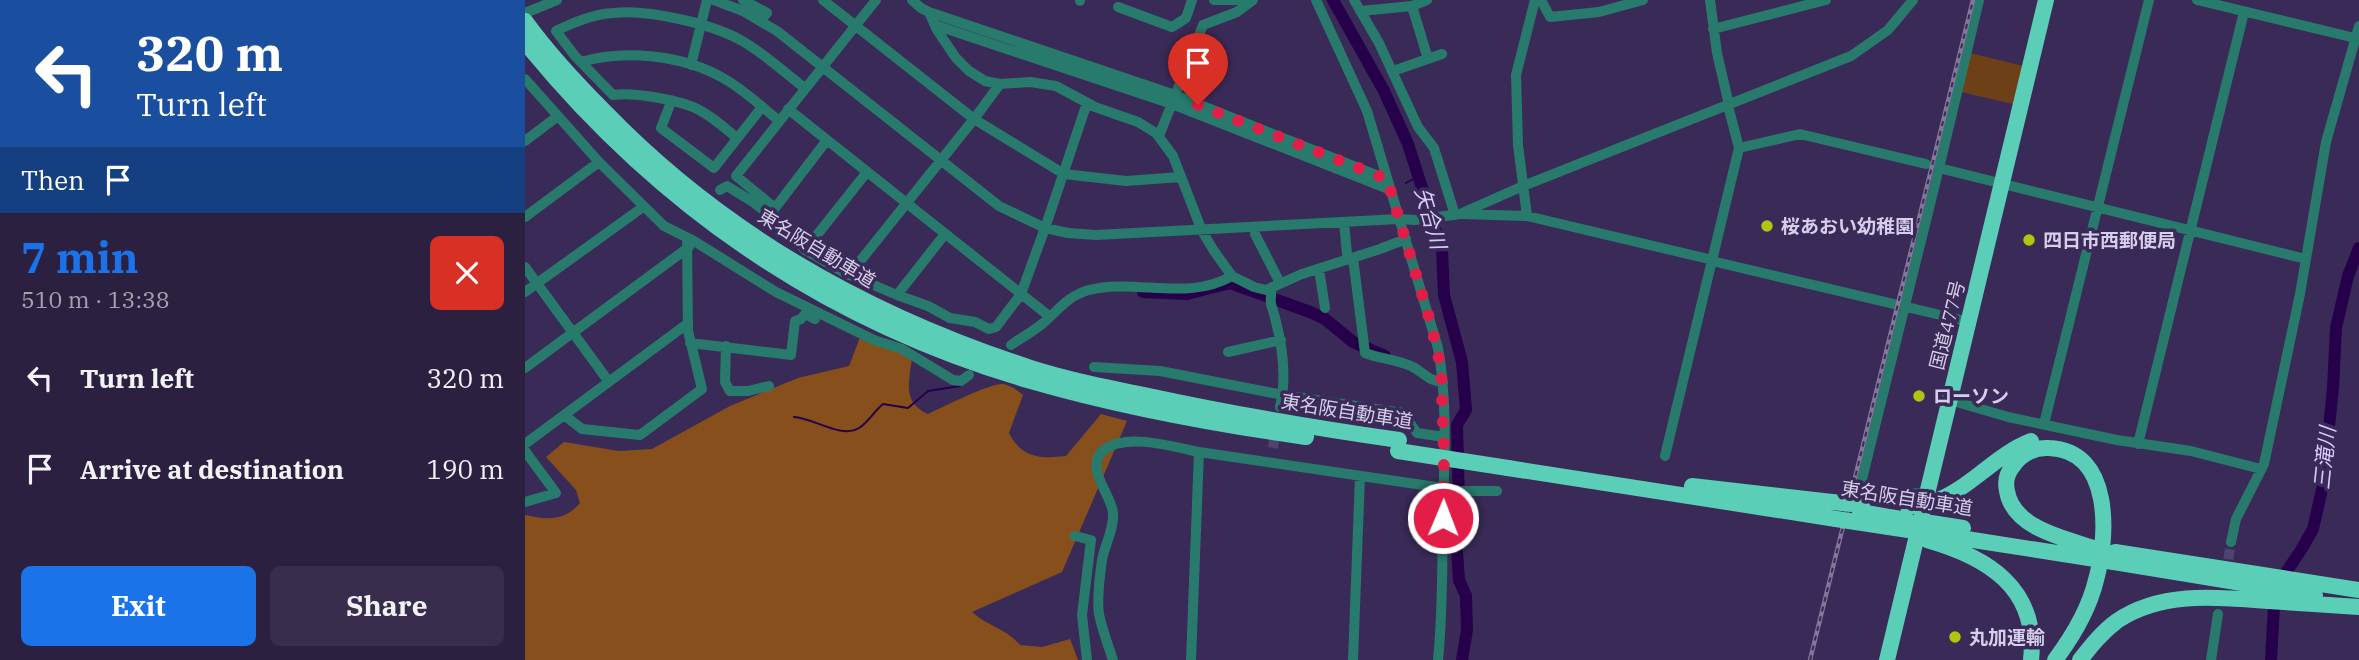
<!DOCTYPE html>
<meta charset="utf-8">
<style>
:root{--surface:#2c2041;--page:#382d4c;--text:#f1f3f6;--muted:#a6a3b1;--accent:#1a73e8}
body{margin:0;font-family:"IBM Plex Serif","Noto Sans JP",serif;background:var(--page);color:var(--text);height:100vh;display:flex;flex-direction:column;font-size:26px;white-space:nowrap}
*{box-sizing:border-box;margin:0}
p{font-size:23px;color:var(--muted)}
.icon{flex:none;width:38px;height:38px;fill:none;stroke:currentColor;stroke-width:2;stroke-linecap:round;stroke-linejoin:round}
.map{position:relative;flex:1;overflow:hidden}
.details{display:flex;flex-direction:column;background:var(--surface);width:525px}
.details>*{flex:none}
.banner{background:#1a4fa0;color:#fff;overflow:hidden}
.pin{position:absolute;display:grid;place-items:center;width:60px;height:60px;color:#fff;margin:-72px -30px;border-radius:50% 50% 50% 0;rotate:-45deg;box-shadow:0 0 7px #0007}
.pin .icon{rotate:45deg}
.me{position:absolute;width:77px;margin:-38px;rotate:1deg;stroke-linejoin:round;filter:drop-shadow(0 0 5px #0008)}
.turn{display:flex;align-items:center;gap:24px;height:147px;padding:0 21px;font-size:32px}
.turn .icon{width:91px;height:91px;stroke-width:2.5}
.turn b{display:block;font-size:49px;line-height:60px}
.then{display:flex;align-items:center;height:66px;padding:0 21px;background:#0003;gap:14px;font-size:26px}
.round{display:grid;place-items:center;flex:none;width:74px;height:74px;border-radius:10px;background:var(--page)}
.head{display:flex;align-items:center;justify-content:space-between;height:119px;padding:0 21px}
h1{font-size:42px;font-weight:800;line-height:52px;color:var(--accent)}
.cta{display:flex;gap:14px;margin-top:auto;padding:14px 21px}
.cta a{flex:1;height:80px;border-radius:10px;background:var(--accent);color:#fff;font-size:28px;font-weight:800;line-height:80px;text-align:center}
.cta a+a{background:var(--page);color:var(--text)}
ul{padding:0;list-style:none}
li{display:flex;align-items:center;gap:21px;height:91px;padding:0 21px}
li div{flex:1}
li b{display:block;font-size:26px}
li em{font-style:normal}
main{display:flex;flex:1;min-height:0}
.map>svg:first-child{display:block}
</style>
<main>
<section class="details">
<div class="banner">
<div class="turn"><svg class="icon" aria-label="left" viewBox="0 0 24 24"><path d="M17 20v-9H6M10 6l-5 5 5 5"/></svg><div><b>320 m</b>Turn left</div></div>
<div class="then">Then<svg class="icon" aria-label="arrive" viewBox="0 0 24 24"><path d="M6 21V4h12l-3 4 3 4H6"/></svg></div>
</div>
<div class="head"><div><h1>7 min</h1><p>510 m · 13:38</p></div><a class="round" style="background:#d93025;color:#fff"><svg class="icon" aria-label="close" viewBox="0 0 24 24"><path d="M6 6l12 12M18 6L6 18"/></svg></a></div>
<ul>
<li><svg class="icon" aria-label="left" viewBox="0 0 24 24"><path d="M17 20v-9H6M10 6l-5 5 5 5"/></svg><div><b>Turn left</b></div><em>320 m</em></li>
<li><svg class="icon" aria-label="arrive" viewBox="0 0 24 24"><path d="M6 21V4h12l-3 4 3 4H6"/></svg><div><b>Arrive at destination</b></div><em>190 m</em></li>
</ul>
<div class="cta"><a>Exit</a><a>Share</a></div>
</section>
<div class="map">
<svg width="1834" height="660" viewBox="0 0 1834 660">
<rect width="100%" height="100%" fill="#3a2a57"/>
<path fill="#6e4018" d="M1445,53l53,13 -10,38 -52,-12z"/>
<path fill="#874f1c" d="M337,332l50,26c-3,24 -10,44 16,56 15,-7 62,-31 75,-30 7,1 14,6 20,11l-14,38c12,25 33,26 57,23l35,-42 26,7 -65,151 -90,40c15,14 35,17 48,33l22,2 28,-8 8,21h-553v-145c22,5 40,6 55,-12l-4,-13 -30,-33 18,-15 55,9 33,-2 78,-43 68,-28 51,-12z"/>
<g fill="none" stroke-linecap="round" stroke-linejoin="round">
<path stroke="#26004b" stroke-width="2" d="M881,183l14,-8
M269,417c20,1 47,22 65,11 10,-6 15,-17 24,-24l25,4 20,-17 32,-5"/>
<path stroke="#26004b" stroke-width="12" d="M808,0l51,91 24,53 34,106 2,45 18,67 4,48 -9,15 2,77 -3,36 3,42 7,16 1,34 -5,30
M618,292l44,2 43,-11 80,29 15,7 28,23 32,14
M1746,660l3,-54 7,-26 20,-30 12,-21 10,-44 10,-97 3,-60 12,-52 11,-28"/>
<path stroke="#51436d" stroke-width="10" stroke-dasharray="10 5" stroke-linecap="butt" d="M748,448l3,-21
M1701,574l5,-32"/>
<path stroke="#287b6c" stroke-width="10" d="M189,0l29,11 34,20 222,175 46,22 23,5 28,2 303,-16 16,1 45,-6 63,-28 328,-130 37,-26 25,-30
M218,0l24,13 -6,7
M298,0l151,119 90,55 62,7 55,-4
M387,0l9,8 8,4 246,83 211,84
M689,0h35
M791,0l51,111 71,237c10,55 6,112 5,167 -1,49 0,96 -5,145
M829,0l25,43 39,84 16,21 21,67
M1016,0l9,17 49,-5 44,-12
M1185,0l7,53 12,52
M1454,0l-40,168 367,91
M1672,0l158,38
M555,1v-1
M887,6l16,53
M593,7l54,20 14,-9 6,-18
M836,11l51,-5 15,-6
M404,12l8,18 19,28 13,13 16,10 15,3 30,-2 26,4 39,21 43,15 18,11 17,23 29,75 12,20 18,25 22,11 12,3 36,-16 78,-25 26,-10
M0,13l32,-13
M410,25l237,79 219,86
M1188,29l113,-29
M56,62c43,-13 102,-7 142,16 20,11 38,28 56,43
M166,65l16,-65
M868,71l49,-17
M0,79l74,83 65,64 30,15 82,51 98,48 28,9 51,31 8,1 8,-6
M146,102l-10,26 53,40 48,-61
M263,109l261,207
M634,136l44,-111 34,-13 16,-12
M212,138c-11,-9 -23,-20 -36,-27 -19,-11 -67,-19 -88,-16l-38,-39 -19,-25c18,-9 37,-17 57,-18 35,-4 101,11 131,29 22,13 41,31 61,46
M302,140l-52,68 -39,-32 140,-176
M0,141l33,-25
M1214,148l61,-14 126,30
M195,190l7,-4 26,16 34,27 18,21 38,22 54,23 31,11 22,12 25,4 14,7 7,-2 25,-33 24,-66 42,-125
M937,214l65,2 186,44
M1002,216l-9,-71 -2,-70 19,-75
M0,217l74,-55
M819,222l3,32 3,5
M730,234l25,49
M280,250l62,-78
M828,258l12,95c16,6 34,7 48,14 11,6 17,15 30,15
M1187,261l258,61
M0,267l84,115
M794,269l6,39
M324,275l125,-156 26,-35
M746,288c1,6 -1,11 0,16 10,32 17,69 9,103
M0,292l118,-85
M372,295l48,-61
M165,343l101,12 4,-34 6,-2 4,-5 10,5
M486,345c10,-7 21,-13 31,-21 16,-13 25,-28 47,-34 47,-12 98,12 143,-14
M201,346l-1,36 5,9h18l21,-5
M703,352l53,-12
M569,367l66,4 123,24 120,18 14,20 27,4
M0,368l164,-121
M1425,400l58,17 109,23 74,11 70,18
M39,415l18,14 58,6 62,-46 -14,-58 -1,-93
M1519,424l105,-424
M0,444l162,-120
M1613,444l106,-432
M0,451l31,42 -31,9
M1140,456l74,-308 -11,-42
M918,491h54
M1403,492l-37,4 -32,-5 80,-323
M550,536l16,4 -9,75 5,45
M1706,542l5,-23 28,-55 36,-170 26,-152 33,-116
M588,660c-5,-15 -11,-31 -14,-46 -2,-13 1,-40 3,-54 3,-16 12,-30 11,-47 -1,-18 -31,-47 -8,-64 23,-16 69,-2 94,3
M666,660l8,-208 244,36
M828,660l7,-184
M1686,660l7,-46"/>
<path stroke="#5bceb8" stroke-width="16" d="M0,21c24,33 51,62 80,91 118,122 265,204 426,256 38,12 78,20 118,28 83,18 166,32 250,44
M0,42c134,165 302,280 506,339 90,26 183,43 275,56
M983,468l328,51
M1167,486l140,16
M1411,501c36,-14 59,-46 95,-60
M1335,512l47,8
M1406,523l32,5
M1416,535l154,24
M1402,540c60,17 112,48 104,120
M1590,552l244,38
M1589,562l201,33
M1362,660l159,-660
M1530,660c18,-24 34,-51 41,-80 12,-43 17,-130 -47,-132 -14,-1 -28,6 -36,18 -6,7 -8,16 -6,25 6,38 60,48 90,58
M1555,660c11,-14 22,-28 37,-39 44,-30 100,-24 151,-20 30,2 61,4 91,6"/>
<g stroke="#83769b" stroke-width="4.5">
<path id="rail" d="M1285,660l163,-660"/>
</g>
<use href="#rail" stroke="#3a2a57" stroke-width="2" stroke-dasharray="5" stroke-linecap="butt"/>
<path stroke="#5bceb8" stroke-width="16" d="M873,451l110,17
M1307,502l30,3
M1383,507l28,-6
M1311,519l92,14
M1570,559l19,3"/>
</g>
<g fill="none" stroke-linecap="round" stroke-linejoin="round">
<path stroke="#e11d48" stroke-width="12" stroke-dasharray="0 21.6" d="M673,105l189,74 44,145 10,44 3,85 -1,65"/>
</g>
<g fill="#adc60f" stroke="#3a2a57" stroke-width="2.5">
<circle cx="1242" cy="226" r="7"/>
<circle cx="1504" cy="240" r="7"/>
<circle cx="1394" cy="396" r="7"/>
<circle cx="1430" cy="637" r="7"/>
</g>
<g text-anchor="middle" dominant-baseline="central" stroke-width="7" stroke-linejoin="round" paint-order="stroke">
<g font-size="19" font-weight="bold" fill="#d6ceea" stroke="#3a2a57" text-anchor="start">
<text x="1256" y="226">桜あおい幼稚園</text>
<text x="1518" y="240">四日市西郵便局</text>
<text x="1408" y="396">ローソン</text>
<text x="1444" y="637">丸加運輸</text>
</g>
<g font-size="19" fill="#d6ceea" stroke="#3a2a57">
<text transform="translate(292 248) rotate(31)">東名阪自動車道</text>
<text transform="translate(1422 325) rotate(-76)">国道477号</text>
<text transform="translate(822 411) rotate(9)">東名阪自動車道</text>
<text transform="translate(1382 498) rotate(9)">東名阪自動車道</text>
</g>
<g font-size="21" font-style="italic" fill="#d9ccf8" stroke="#3a2a57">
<text transform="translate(906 218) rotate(74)">矢合川</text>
<text transform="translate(1799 458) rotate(-84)">三滝川</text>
</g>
</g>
</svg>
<div class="pin" style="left:673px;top:105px;background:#d93025"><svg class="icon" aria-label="arrive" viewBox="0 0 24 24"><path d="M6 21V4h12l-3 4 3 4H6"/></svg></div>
<svg class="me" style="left:918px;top:518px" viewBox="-20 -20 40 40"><circle r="17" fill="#e11d48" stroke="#fff" stroke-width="3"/><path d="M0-11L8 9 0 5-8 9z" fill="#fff"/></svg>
</div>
</main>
